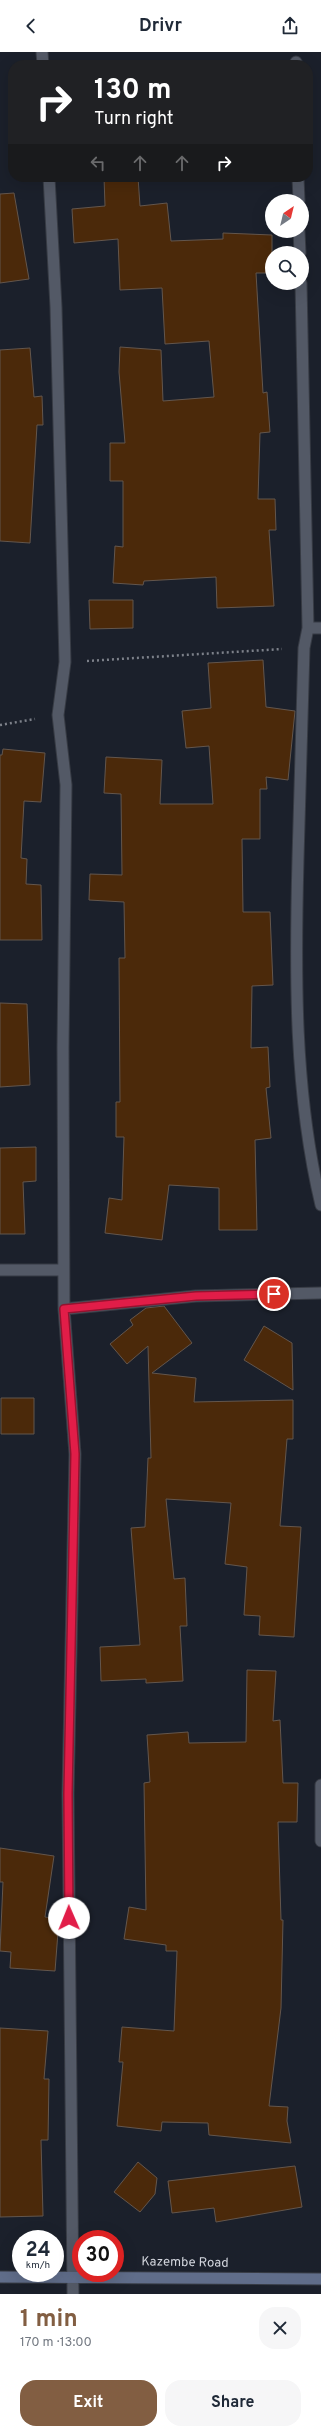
<!DOCTYPE html>
<meta charset="utf-8">
<style>
:root{--surface:#fff;--page:#f6f6f7;--text:#1f2937;--muted:#747a83;--accent:#825e42}
body{margin:0;font-family:Overpass,sans-serif;background:var(--page);color:var(--text);height:100vh;display:flex;flex-direction:column;font-size:15px;white-space:nowrap}
*{box-sizing:border-box;margin:0}
p{font-size:13px;color:var(--muted)}
.icon{flex:none;width:22px;height:22px;fill:none;stroke:currentColor;stroke-width:2;stroke-linecap:round;stroke-linejoin:round}
.map{position:relative;height:2242px;overflow:hidden}
.side{display:flex;flex-direction:column;background:var(--surface);flex:1}
.side>*{flex:none}
.guide{position:absolute;left:8px;top:8px;width:305px;height:122px;border-radius:16px;box-shadow:0 4px 16px #0002;background:#202124;color:#fff;overflow:hidden}
.needle{width:26px;rotate:35deg}
.buttons{position:absolute;left:265px;top:142px;display:grid;gap:8px}
.buttons a{display:grid;place-items:center;width:44px;height:44px;border-radius:50%;background:var(--surface);box-shadow:0 4px 16px #0002;font-size:20px}
.speed{position:absolute;left:12px;top:2178px;display:flex;gap:8px;font-size:20px;font-weight:700;text-align:center}
.speed>*{display:grid;place-content:center;width:52px;height:52px;border-radius:50%;background:var(--surface);box-shadow:0 4px 16px #0002;line-height:1}
.speed small{font-size:10px;font-weight:400}
.speed .limit{border:6px solid #d22;background:#fff;color:#111}
.pin{position:absolute;display:grid;place-items:center;width:34px;height:34px;color:#fff;margin:-17px;border:2px solid #fff;border-radius:50%;box-shadow:0 1px 4px #0007}
.me{position:absolute;width:44px;margin:-22px;rotate:359deg;stroke-linejoin:round;filter:drop-shadow(0 0 3px #0008)}
.turn{display:flex;align-items:center;gap:14px;height:84px;padding:0 20px;font-size:18px}
.turn .icon{width:52px;height:52px;stroke-width:2.5}
.turn b{display:block;font-size:28px;line-height:34px}
.lanes{display:flex;align-items:center;height:38px;padding:0 20px;background:#0003;justify-content:center;gap:20px;direction:ltr}
.lanes .off{opacity:.35}
.round{display:grid;place-items:center;flex:none;width:42px;height:42px;border-radius:16px;background:var(--page)}
.headline{display:flex;align-items:center;justify-content:space-between;height:68px;padding:0 20px}
h1{font-size:24px;font-weight:700;line-height:30px;color:var(--accent)}
.button{display:flex;gap:8px;margin-top:auto;padding:8px 20px}
.button a{flex:1;height:46px;border-radius:16px;background:var(--accent);color:#fff;font-size:16px;font-weight:700;line-height:46px;text-align:center}
.button a+a{background:var(--page);color:var(--text)}
header{display:flex;justify-content:space-between;align-items:center;height:52px;padding:0 20px;background:var(--surface);font-size:18px;font-weight:700}
.map>svg:first-child{display:block}
</style>
<header><svg class="icon" aria-label="back" viewBox="0 0 24 24"><path d="M15 5l-7 7 7 7"/></svg>Drivr<svg class="icon" aria-label="share" viewBox="0 0 24 24"><path d="M12 15V3M7 8l5-5 5 5M5 13v7h14v-7"/></svg></header>
<div class="map">
<svg width="321" height="2242" viewBox="0 0 321 2242">
<rect width="100%" height="100%" fill="#1b202b"/>
<path fill="#4b290a" stroke="#63564d" d="M104,125h34l2,29 27,-3 4,38 52,-2v-6l49,2v38h-16l7,120 4,-1 3,40 -10,1 -2,66h17l1,31h-7l5,76 -57,2 -1,-31 -72,4 -1,4 -30,-2 2,-37 8,1v-66h-13v-38h15l-6,-71 1,-25 41,3 2,51 51,-4 -5,-56 -44,3 -3,-56 -42,2 -2,-51 -44,4 -2,-34 33,-3z
M14,141l15,86 -29,4v-89z
M30,296l4,49 8,-1 1,29h-6l-7,118 -30,-2v-191z
M89,548h44v28l-43,1z
M263,608l3,47 29,4 -7,69 -22,-3 1,12h-7v50h-18l1,73h27l3,73 -21,1 -1,62 17,-1 2,40 -4,1 5,50 -16,2 2,90h-38v-42l-50,-3 -7,55 -57,-7 4,-35 13,2 2,-63h-8v-35h4l-1,-144h6l-1,-56 -35,-2 1,-26 32,1 -1,-81 -17,-1 2,-36 56,3 -2,44h53l-4,-58 -23,2 -4,-37 29,-3 -3,-45z
M3,697l42,4 -4,49 -17,-1 -3,57 6,1 -1,25 15,1 1,55h-42v-185h2z
M0,951l27,1 3,81 -30,2z
M36,1095v34l-13,1 2,52h-25v-86z
M164,1254l28,37 -40,30 44,5 -2,24 99,-2v39h-6l-7,87 21,1 -7,110 -35,-2 1,-19 -16,-1 3,-48 -22,-3 6,-61 -65,-4 8,80 11,-1 2,48h-7l3,55 -37,2v-4l-45,2 -1,-34 40,-2 -9,-117 14,-1 3,-69h3l-3,-112 -21,18 -17,-20 23,-19 -3,-5 16,-12z
M264,1274l28,17 1,47 -49,-30z
M1,1346h33v36h-33z
M247,1618l29,1 -3,50 7,-1 3,63h15l-1,39h-19l3,98h2l-2,88 -12,98 19,1 -1,14 4,22 -82,-8 -1,-12 -46,-1 -1,9 -44,-5 6,-64h-4l3,-35 52,4 3,-80h-11v-6l-42,-6 5,-32 17,3 -2,-127 6,-1 -3,-47 41,-3 1,11 57,-1z
M0,1796l54,8 -9,61 14,2 -4,52 -45,-3 1,-16 -11,-1 3,-69h-3z
M0,1976l48,3 -4,48h5l-1,61h-7l2,76 -43,1z
M138,2110l19,16 -2,16 -15,18 -26,-20z
M295,2114l7,41 -86,15 -2,-14 -42,5 -4,-32z"/>
<g fill="none" stroke-linecap="round" stroke-linejoin="round">
<g stroke="#373b44" stroke-width="13">
<path id="minor" d="M42,0l1,13
M296,10v3
M49,125l7,130 9,355 -7,53 8,70 -3,263 1,261 11,145 -7,340 5,500
M298,125l1,24
M299,179l1,22
M301,231l7,345 -4,20c-2,70 -4,141 -6,211 -3,115 -4,233 23,346
M308,576h13
M0,1218h63
M64,1257l132,-13 125,-3
M321,1733v56"/>
</g>
<g stroke="#373b44" stroke-width="13">
<path id="secondary" d="M0,2225l321,2"/>
</g>
<path stroke="#7d818a" stroke-width="2.5" stroke-dasharray="2 3" stroke-linecap="butt" d="M87,609l195,-12
M0,673l35,-6"/>
<use href="#minor" stroke="#535966" stroke-width="11"/>
<use href="#secondary" stroke="#606d8a" stroke-width="11"/>
</g>
<g fill="none" stroke-linecap="round" stroke-linejoin="round">
<g stroke="#92132f" stroke-width="10">
<path id="route" d="M69,1866l-1,-124 7,-340 -11,-145 132,-13 78,-2"/>
</g>
<use href="#route" stroke="#e11d48" stroke-width="7"/>
</g>
<g text-anchor="middle" dominant-baseline="central" stroke-width="4" stroke-linejoin="round" paint-order="stroke">
<g font-size="13" fill="#d3d6de" stroke="#1b202b">
<text transform="translate(185 2211) rotate(1)">Kazembe Road</text>
</g>
</g>
</svg>
<div class="buttons">
<a><svg class="needle" viewBox="-14 -14 28 28"><path d="M0-13l5 13h-10z" fill="#e53935"/><path d="M0 13l5-13h-10z" fill="#747a83"/></svg></a>
<a><svg class="icon" aria-label="search" viewBox="0 0 24 24"><circle cx="10" cy="10" r="6"/><path d="M15 15l6 6"/></svg></a>
</div>
<div class="speed"><div>24<small>km/h</small></div><div class="limit">30</div></div>
<div class="pin" style="left:274px;top:1242px;background:#d93025"><svg class="icon" aria-label="arrive" viewBox="0 0 24 24"><path d="M6 21V4h12l-3 4 3 4H6"/></svg></div>
<svg class="me" style="left:69px;top:1866px" viewBox="-20 -20 40 40"><circle r="19" fill="#fff"/><path d="M0-13L10 11 0 6-10 11z" fill="#e11d48"/></svg>
<div class="guide">
<div class="turn"><svg class="icon" aria-label="right" viewBox="0 0 24 24"><path d="M7 20v-9h11M14 6l5 5-5 5"/></svg><div><b>130 m</b>Turn right</div></div>
<div class="lanes"><svg class="icon off" aria-label="left" viewBox="0 0 24 24"><path d="M17 20v-9H6M10 6l-5 5 5 5"/></svg><svg class="icon off" aria-label="ahead" viewBox="0 0 24 24"><path d="M12 20V5M6 11l6-6 6 6"/></svg><svg class="icon off" aria-label="ahead" viewBox="0 0 24 24"><path d="M12 20V5M6 11l6-6 6 6"/></svg><svg class="icon" aria-label="right" viewBox="0 0 24 24"><path d="M7 20v-9h11M14 6l5 5-5 5"/></svg></div>
</div>
</div>
<section class="side">
<div class="headline"><div><h1>1 min</h1><p>170 m · 13:00</p></div><a class="round"><svg class="icon" aria-label="close" viewBox="0 0 24 24"><path d="M6 6l12 12M18 6L6 18"/></svg></a></div>
<div class="button"><a>Exit</a><a>Share</a></div>
</section>
